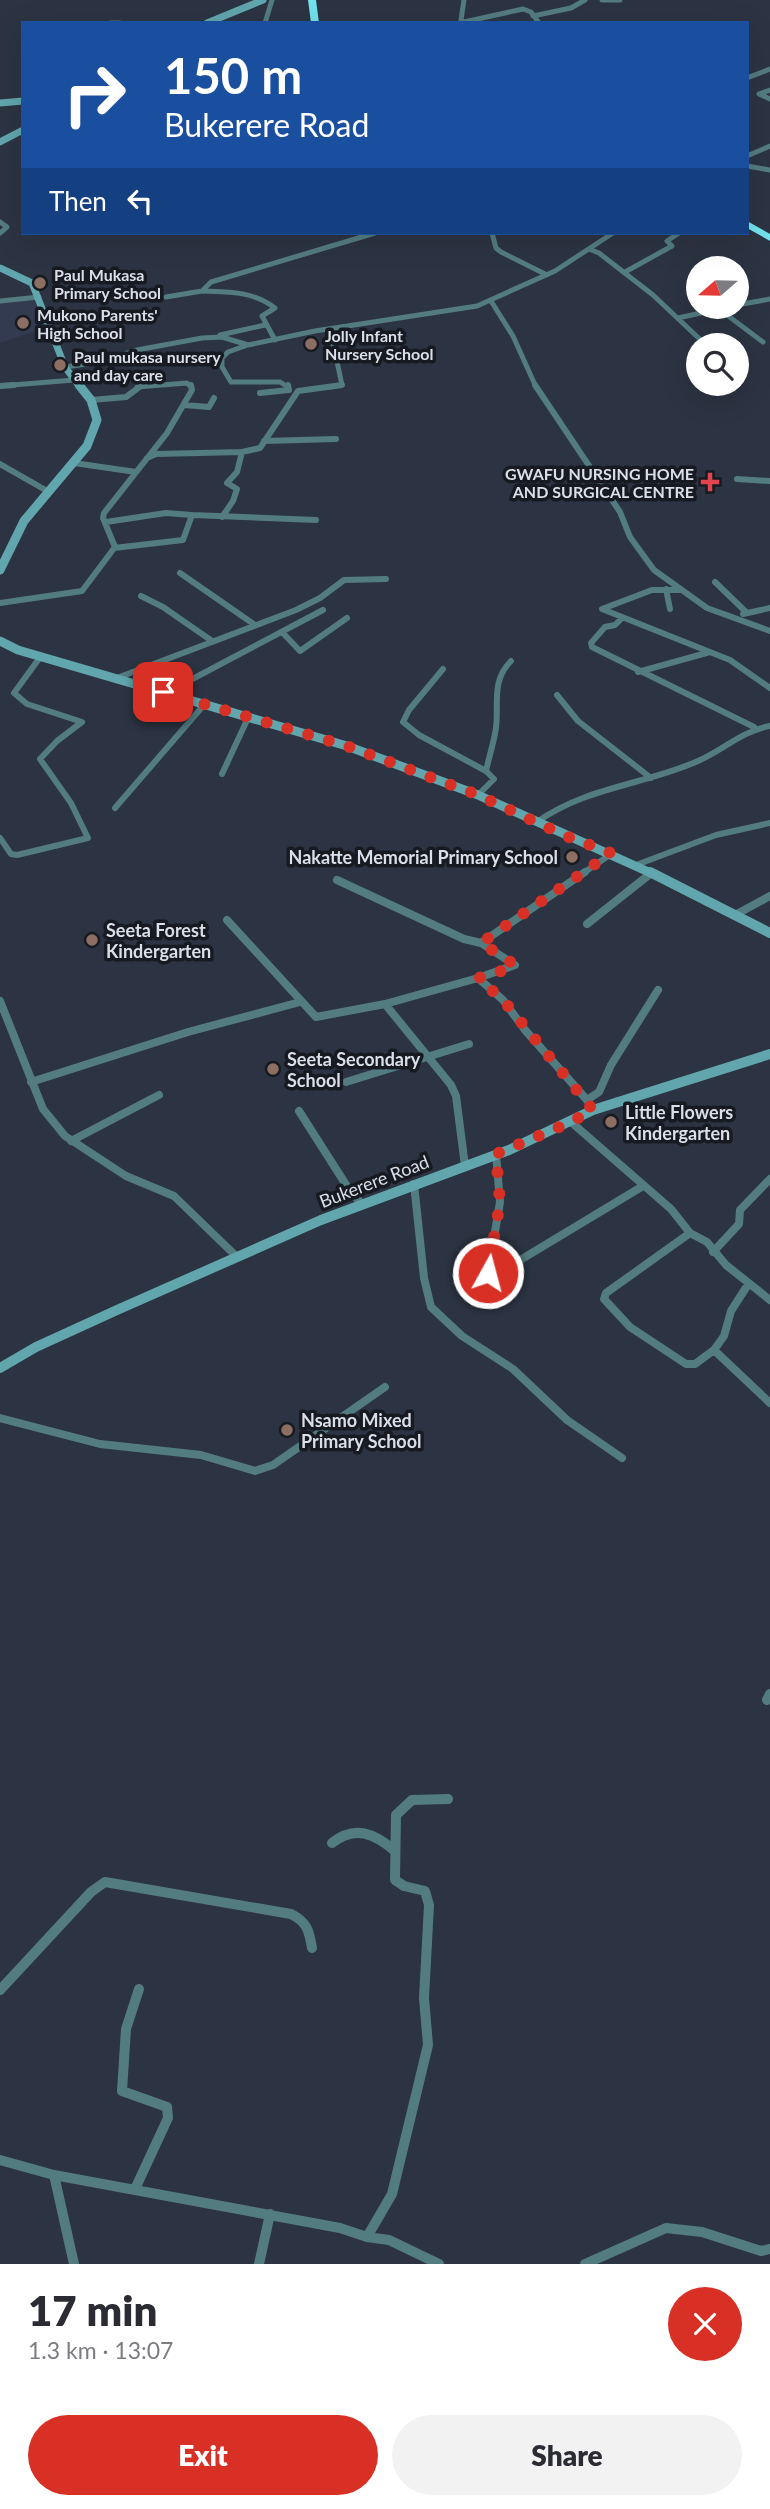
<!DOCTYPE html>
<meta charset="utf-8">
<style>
:root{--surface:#fff;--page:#f2f2f3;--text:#2b2b33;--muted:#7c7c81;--accent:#d93025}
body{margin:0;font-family:Lato,sans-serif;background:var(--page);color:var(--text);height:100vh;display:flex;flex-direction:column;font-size:26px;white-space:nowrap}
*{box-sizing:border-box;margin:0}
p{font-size:23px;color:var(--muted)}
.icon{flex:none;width:38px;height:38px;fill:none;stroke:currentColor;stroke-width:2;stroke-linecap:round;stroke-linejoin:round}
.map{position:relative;height:2264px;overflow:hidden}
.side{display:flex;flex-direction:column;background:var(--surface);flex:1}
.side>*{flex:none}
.hud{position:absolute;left:21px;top:21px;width:728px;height:214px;border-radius:0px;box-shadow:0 7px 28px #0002;background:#1a4fa0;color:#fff;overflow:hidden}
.needle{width:46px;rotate:250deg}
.buttons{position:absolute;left:686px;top:256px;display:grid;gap:14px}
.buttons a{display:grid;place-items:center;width:63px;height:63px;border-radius:50%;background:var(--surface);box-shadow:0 7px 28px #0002;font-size:35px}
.pin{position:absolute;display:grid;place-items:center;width:60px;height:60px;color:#fff;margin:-30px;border-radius:14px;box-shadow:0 4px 10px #0006}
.me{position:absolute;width:77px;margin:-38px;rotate:7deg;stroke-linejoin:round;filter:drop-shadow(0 0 5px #0008)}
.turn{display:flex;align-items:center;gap:24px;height:147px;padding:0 28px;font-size:32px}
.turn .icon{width:91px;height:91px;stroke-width:2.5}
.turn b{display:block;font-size:49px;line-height:60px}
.then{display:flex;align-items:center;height:66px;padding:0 28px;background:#0003;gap:14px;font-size:26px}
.round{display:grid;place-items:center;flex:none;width:74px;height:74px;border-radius:37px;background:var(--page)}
.summary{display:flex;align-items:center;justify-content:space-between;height:119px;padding:0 28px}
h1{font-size:42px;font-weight:800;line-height:52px}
.cta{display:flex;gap:14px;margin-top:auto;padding:14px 28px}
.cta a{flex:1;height:80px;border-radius:42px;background:var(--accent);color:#fff;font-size:28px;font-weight:800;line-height:80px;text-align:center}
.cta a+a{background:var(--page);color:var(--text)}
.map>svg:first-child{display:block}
</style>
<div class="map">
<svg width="770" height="2264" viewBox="0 0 770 2264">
<rect width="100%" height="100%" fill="#2c3342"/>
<path fill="#323b50" d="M37,299l10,28 -47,16v-41z"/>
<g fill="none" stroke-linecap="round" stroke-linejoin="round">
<path stroke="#537c81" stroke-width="5" d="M464,0l-3,20 3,2 59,-13 8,3 8,11
M602,0h18
M533,16l38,-8 14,-8
M111,23h9
M265,23l7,-23
M747,78l23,-9
M770,90l-11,4 11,5
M747,156l23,-10
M747,166l23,4
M0,222l7,5 -7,6
M492,233l4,15 5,4 46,23
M589,249l10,4 54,42 53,50
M625,272l47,-26 -5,-5 12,-8
M202,291c27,1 51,0 73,17l-13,8 13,24
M166,297l36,-6 9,-9 164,-49
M0,301l39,-4
M491,301l22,35 23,51
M737,305l33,-6
M719,309l44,33
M678,318l55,-12
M330,329l12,56 -12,2
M220,335l45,-10
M245,346l-17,6 -6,6v9l9,15h49l8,5
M65,367l35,-5 37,-12 65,-12 20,-1 26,8 67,-14 162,-25 78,-35 58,-38
M0,386l74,-6
M137,387l50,-4 4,4"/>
<path stroke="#537c81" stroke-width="6" d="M535,385l85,127 10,25 24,33 53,38 63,23
M0,386l14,-1
M260,393l29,-3 -1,-5
M91,400l35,-3 16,-12
M184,405l25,2 5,-9
M264,441l72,-2
M147,458l9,-4 86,-2 18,-4 38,-57 44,-6
M74,463l62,9
M0,464l49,28
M737,479l33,2
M222,517l11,-16 4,-12 -10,-6 10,-11 5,-20
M106,522l60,-9 26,2
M114,548l69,-8 9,-25 124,5
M180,573l75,52
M715,582l32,31
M666,589l4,20
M681,590h-29l-50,19 128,51 40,28
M141,596l22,11 49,34
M0,603l82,-12 33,-44 -12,-29 1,-5 63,-80 25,-43 -1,-5
M743,614l27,-6
M622,618l-7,7 -10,2 -14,16 1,4 162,80
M282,632l18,19 47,-33
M443,669l-34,41 -6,12 16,13 67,36
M638,672l72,-20
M117,678l179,-68 24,-12 24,-18 42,-1
M166,693l157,-83
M557,695l21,26 73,57
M222,774l26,-56
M478,795l16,-16 -8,-8c3,-14 8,-29 10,-43 3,-25 -5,-47 15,-67
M115,808l88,-102
M537,822c49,-35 107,-37 161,-61 25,-11 44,-30 72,-35
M0,838l11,16 6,1 71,-17 -17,-35 -31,-44 17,-18 25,-19 -55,-18 -13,-11 27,-37
M636,865l80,-30 54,-12
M582,874l29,-20"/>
<path stroke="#537c81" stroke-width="8" d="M585,872l-104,71 34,22 -37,13 25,22 22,30 62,70
M337,880l127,59 17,4
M735,915l35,-19
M227,920l89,97 69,-13
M587,924l63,-50
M0,1001l43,108 22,27 61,40 48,20 62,60
M31,1082l157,-50 112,-30
M346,1082l123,-38
M589,1103l-2,-3 12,-8 12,-27 47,-75
M299,1111l51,80 12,13
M571,1122l100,87 19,24 17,9 19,23 44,35
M71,1141l88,-46
M496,1154l4,48 -12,71 4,4 151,-91
M465,1166l-9,-70 -5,-11 -66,-81 93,-26
M414,1184l10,94 7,29 31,29 51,33 54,51 55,38
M690,1233l-84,60 -2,6 26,28 56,37h9l19,-14
M713,1252l26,-28 1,-14 30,-31
M749,1283l-18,28 -7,25 -10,14 56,53
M0,1418l100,26 101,11 54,16 18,-6 112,-78"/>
<path stroke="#537c81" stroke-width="10" d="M767,1700l3,-6
M332,1843c23,-18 42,-10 63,8
M0,1990l91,-98 14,-10 186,32c16,8 18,16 21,34
M0,2160l54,15 286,53 27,9 22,3 50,24
M54,2175l20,89
M135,2189l33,-71 -1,-11 -45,-16 4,-62 13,-40
M367,2237l25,-43 36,-149 -4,-47 5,-93 -4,-14 -21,-5 -9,-6 1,-65 16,-15 36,-1
M259,2264l11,-50
M585,2264l81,-36 36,4 59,19 9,-2"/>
<path stroke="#61a6ad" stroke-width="7" d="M207,23l56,-23
M0,103l23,-2
M0,142l23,-12
M0,268l32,15 33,84 15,20"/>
<path stroke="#61a6ad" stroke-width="9" d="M0,570l24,-49 63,-75 10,-26 -6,-20 -12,-15
M0,641l18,9 329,96 131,49 175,79"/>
<path stroke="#61a6ad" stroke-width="10" d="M650,872l120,61
M0,1368l36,-21 81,-37 204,-90 188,-70 84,-40 177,-56"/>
<path fill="#72e2ed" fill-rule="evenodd" d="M308,0h8l3,23h-8z
M747,221l23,13v7l-23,-13z"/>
</g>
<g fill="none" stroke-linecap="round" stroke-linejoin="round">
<path stroke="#d93025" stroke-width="12" stroke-dasharray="0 21.6" d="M163,692l184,54 131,49 88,41 45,17 -130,90 34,22 -23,10 -14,3 25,22 90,110 -22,12 -75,32 4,48 -12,71"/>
</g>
<g fill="#8d6e63" stroke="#171b21" stroke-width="2.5">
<circle cx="40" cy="283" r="7"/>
<circle cx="23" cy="323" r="7"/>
<circle cx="311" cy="344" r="7"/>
<circle cx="60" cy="365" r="7"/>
<circle cx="572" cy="857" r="7"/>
<circle cx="92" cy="940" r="7"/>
<circle cx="273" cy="1069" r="7"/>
<circle cx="611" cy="1122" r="7"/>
<circle cx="287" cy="1430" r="7"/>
</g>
<path fill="#e0444e" stroke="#171b21" stroke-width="2.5" d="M706.5 471.5h7v7h7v7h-7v7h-7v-7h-7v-7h7z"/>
<g text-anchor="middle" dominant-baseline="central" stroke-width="7" stroke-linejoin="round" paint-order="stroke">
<g font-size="16" font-weight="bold" fill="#dbdfe9" stroke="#171b21" text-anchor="start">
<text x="54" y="274">Paul Mukasa<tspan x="54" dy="18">Primary School</tspan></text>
<text x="37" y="314">Mukono Parents'<tspan x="37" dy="18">High School</tspan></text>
<text x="325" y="335">Jolly Infant<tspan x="325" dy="18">Nursery School</tspan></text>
<text x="74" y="356">Paul mukasa nursery<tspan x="74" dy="18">and day care</tspan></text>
<text x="694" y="473" text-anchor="end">GWAFU NURSING HOME<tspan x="694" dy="18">AND SURGICAL CENTRE</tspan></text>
</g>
<g font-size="18" font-weight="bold" fill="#dbdfe9" stroke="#171b21" text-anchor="start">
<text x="558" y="857" text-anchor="end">Nakatte Memorial Primary School</text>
<text x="106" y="930">Seeta Forest<tspan x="106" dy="21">Kindergarten</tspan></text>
<text x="287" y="1059">Seeta Secondary<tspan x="287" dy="21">School</tspan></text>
<text x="625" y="1112">Little Flowers<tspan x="625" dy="21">Kindergarten</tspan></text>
<text x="301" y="1420">Nsamo Mixed<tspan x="301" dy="21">Primary School</tspan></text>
</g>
<g font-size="18" fill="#dbdfe9" stroke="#171b21">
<text transform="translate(374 1181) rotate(-21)">Bukerere Road</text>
</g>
</g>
</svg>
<div class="buttons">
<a><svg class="needle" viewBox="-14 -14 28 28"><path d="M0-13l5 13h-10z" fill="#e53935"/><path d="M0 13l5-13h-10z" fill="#7c7c81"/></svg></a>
<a><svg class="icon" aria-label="search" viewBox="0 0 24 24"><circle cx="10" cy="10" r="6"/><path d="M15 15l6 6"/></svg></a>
</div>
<div class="pin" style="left:163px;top:692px;background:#d93025"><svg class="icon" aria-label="arrive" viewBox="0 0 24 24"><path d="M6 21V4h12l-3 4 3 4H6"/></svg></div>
<svg class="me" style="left:488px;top:1273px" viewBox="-20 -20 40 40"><circle r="17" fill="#d93025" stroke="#fff" stroke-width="3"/><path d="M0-11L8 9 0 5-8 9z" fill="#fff"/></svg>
<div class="hud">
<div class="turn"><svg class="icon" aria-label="right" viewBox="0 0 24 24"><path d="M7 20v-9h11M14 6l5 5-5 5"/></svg><div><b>150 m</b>Bukerere Road</div></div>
<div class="then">Then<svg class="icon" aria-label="left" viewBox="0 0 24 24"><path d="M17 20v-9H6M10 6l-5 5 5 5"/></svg></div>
</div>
</div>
<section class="side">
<div class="summary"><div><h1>17 min</h1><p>1.3 km · 13:07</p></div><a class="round" style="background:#d93025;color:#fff"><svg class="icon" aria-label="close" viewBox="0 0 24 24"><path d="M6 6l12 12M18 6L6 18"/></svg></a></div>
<div class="cta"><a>Exit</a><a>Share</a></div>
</section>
